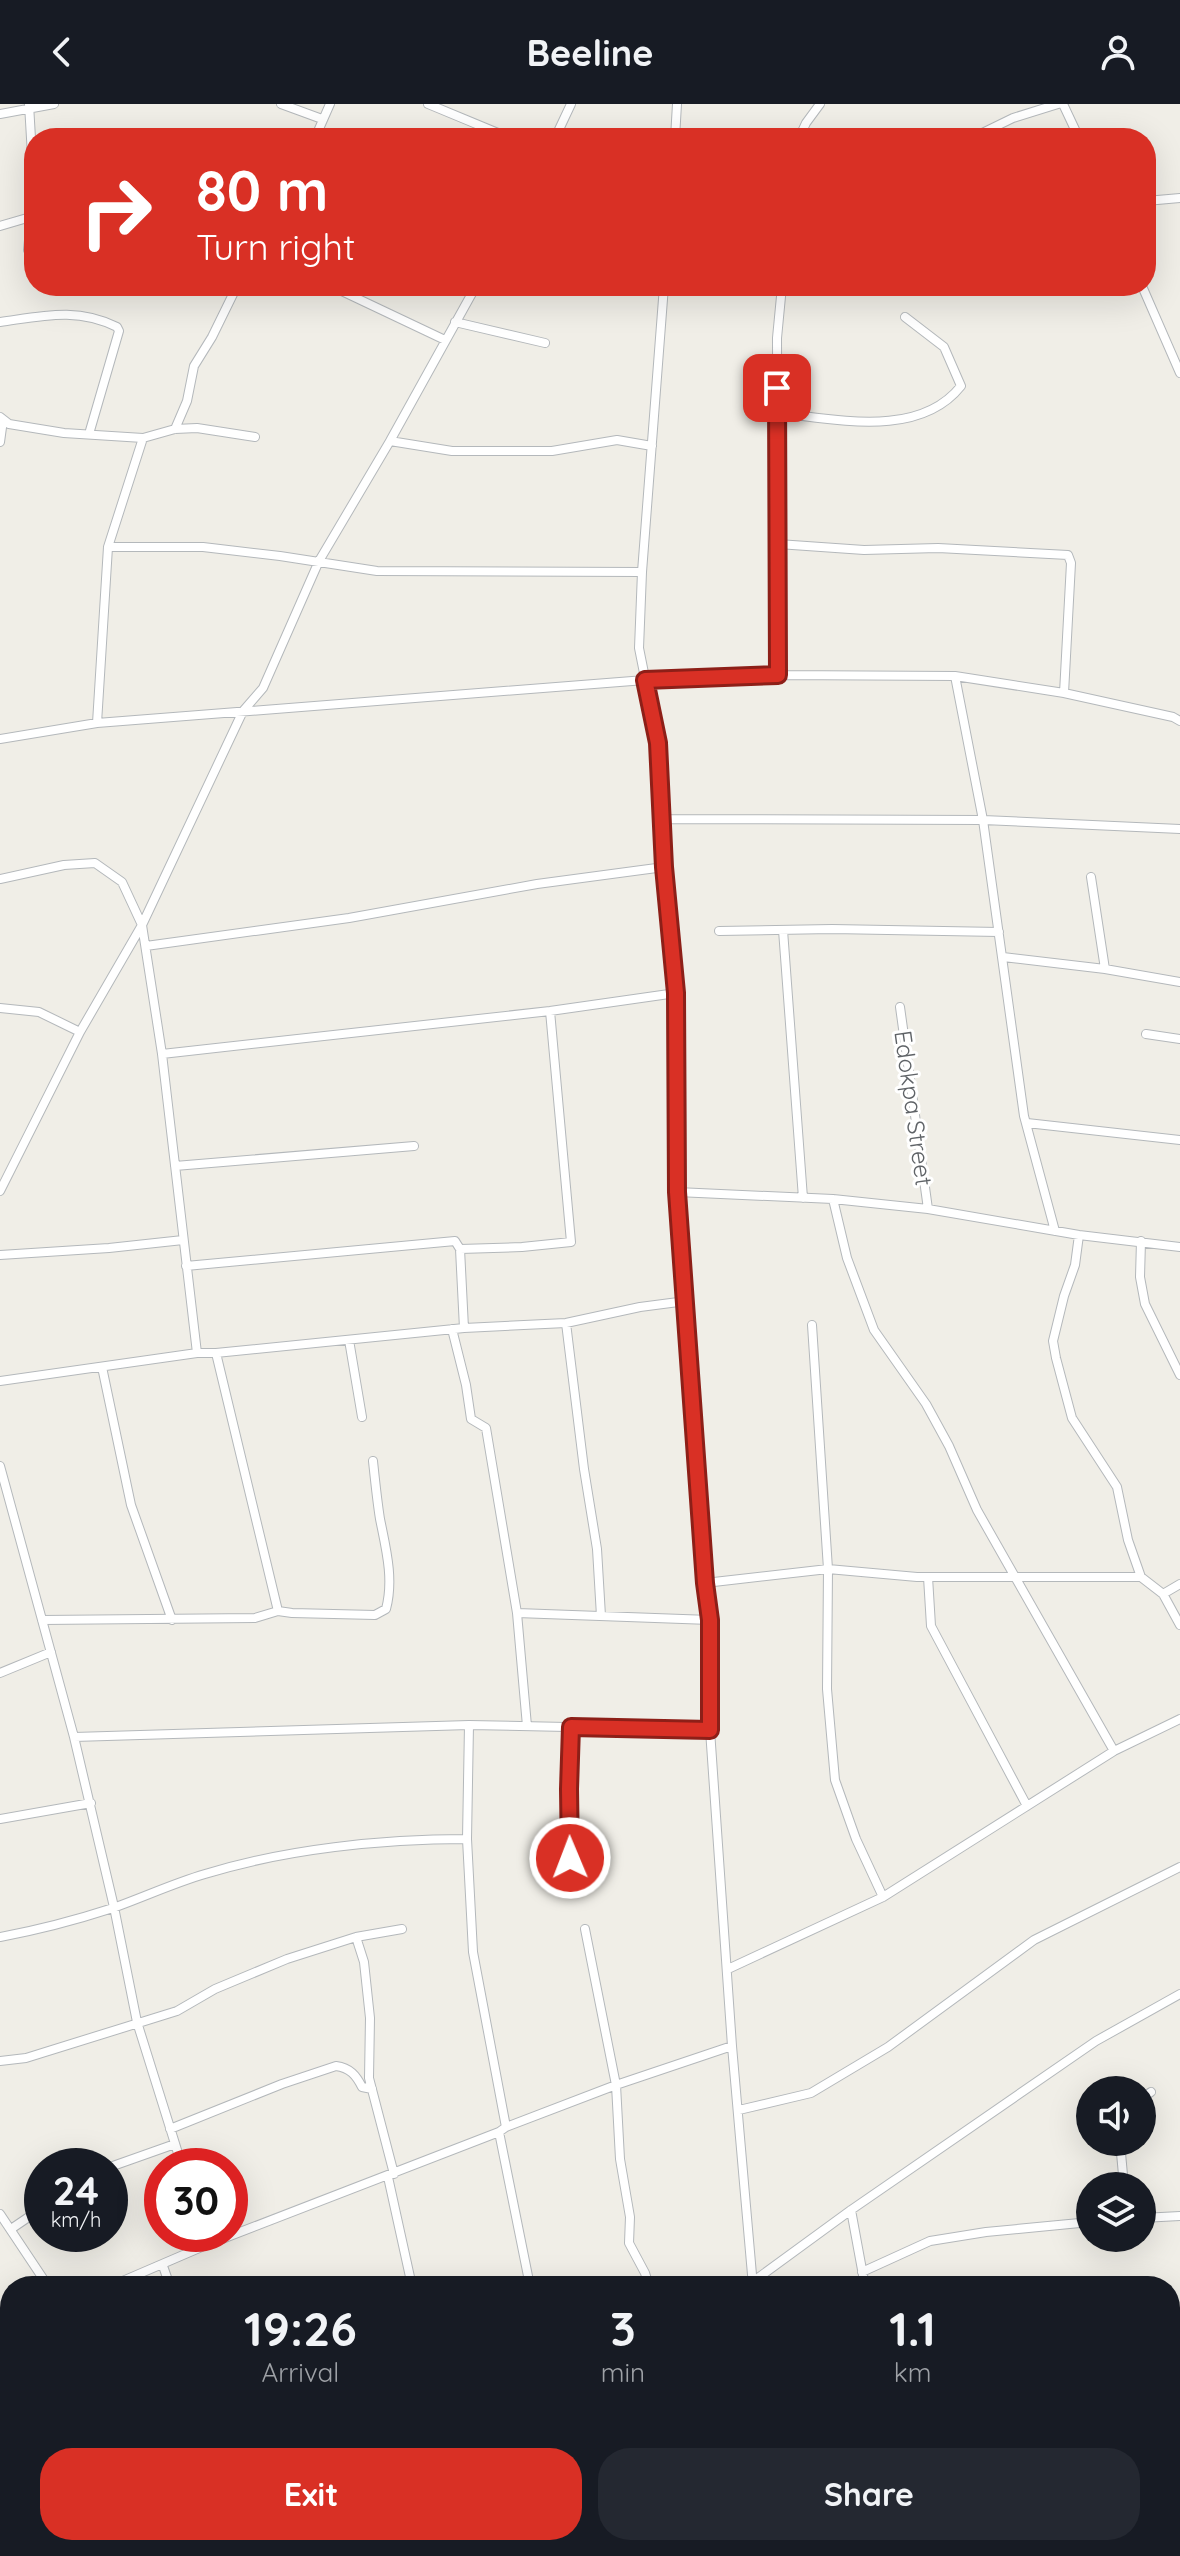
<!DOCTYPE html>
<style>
:root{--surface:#171b24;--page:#242831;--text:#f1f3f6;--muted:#9ea1a6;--accent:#d93025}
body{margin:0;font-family:Quicksand,sans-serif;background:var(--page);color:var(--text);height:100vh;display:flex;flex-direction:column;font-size:30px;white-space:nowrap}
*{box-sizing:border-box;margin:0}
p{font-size:26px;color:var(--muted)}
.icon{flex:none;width:44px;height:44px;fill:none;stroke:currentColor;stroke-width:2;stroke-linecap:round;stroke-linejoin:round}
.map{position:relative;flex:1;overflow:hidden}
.panel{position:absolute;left:0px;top:2172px;width:1180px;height:280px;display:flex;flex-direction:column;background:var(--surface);border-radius:32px 32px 0 0;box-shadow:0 8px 32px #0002}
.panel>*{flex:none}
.hud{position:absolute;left:24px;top:24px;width:1132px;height:168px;border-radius:32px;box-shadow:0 8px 32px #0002;background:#d93025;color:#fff;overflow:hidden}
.tools{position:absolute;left:1076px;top:1972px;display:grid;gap:16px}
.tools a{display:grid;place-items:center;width:80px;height:80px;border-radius:50%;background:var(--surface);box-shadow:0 8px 32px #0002;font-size:40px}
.speed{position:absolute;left:24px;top:2044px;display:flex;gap:16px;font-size:40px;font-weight:700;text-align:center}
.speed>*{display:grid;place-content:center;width:104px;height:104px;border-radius:50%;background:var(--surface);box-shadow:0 8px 32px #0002;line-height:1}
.speed small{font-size:20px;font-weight:400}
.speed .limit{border:12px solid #d22;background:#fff;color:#111}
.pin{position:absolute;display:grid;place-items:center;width:68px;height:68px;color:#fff;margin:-34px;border-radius:16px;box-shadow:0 4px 12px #0006}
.me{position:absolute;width:88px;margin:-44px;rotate:359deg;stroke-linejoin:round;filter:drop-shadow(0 0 6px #0008)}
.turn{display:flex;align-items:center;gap:28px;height:168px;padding:0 40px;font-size:36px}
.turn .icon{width:104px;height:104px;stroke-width:2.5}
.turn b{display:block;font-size:56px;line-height:68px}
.eta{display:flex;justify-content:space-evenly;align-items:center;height:136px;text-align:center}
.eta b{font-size:48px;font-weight:700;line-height:56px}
.primary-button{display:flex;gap:16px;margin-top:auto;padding:16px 40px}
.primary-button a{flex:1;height:92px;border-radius:32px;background:var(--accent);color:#fff;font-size:32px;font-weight:700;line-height:92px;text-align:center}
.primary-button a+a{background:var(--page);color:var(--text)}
header{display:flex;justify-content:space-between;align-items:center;height:104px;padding:0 40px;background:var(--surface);font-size:36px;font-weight:700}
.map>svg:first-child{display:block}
</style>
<header><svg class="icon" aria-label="back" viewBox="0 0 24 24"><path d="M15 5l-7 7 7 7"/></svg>Beeline<svg class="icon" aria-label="person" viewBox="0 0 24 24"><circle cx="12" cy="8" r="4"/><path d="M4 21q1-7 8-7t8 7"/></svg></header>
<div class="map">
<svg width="1180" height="2452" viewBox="0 0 1180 2452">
<rect width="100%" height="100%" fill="#f0eee7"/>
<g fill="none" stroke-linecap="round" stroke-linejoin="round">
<g stroke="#b4b8bb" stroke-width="10">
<path id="minor" d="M281,0l41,15
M428,0l82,34
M1063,0l16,34
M0,10l54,-10
M315,34l15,-34
M555,34l16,-34
M675,34l2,-34
M799,34l7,-15 14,-19
M972,34l41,-20 45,-14
M1146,97l34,-3
M0,122l34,-10
M28,146l6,-60 -5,-86
M331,182l114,54
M664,182l-22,286 -3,76 19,95 6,124 12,126 1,199 28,391 5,37v110l22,316 21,240
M1142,182l38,87
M0,218c43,-6 77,-15 117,5l2,4 -30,103
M455,218l90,21
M777,309c59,6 142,26 184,-27l-17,-39 -39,-30
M0,313l9,7 55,9 79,5 32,-9 22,-1 58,9
M175,325l12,-28 7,-35 18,-29 25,-51
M390,337l62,10h100l65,-11 35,6
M0,338l3,-22
M778,440l86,6 74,-2 130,7 3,8 -7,130
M108,443l35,-109
M778,571l-1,-337 5,-52
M955,572l28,144 41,296 31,115
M97,619l11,-176h95l77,9 97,15 265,1
M0,635l97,-16 548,-43 133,-5 177,1 109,17 109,24 7,4
M662,715l321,1 197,9
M1091,773l14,92
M0,775l64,-14 31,-2 27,19 20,43 20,129 35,299
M783,826l20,268
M719,827l113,-2 167,3
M146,842l203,-28 188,-34 127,-17
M1003,853l102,12 75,13
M900,903l28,202
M0,904l39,4 41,20
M1146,930l34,5
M162,950l388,-43 126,-18
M1027,1019l153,17
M175,1062l239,-20
M0,1087l80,-159 62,-107 101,-214 20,-23 56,-127 71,-120 86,-155
M677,1088l156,7 95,10 151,26 101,12
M833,1095l14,59 27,72 52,74 23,42 28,64 137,241
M1079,1131l-4,30 -11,31 -11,45 3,17 16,60 45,69 11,53 13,37 22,17 17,31
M1141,1137l-1,36 5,27 35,71
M460,1145l62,-2 49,-5 -21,-231
M0,1151l109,-7 74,-8
M186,1162l269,-25 5,8 4,79
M566,1219l18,146 13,80 4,67
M812,1221l16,244 -1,120 8,91 21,59 27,58
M452,1225l14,56 5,34 15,9 31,185 10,113
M349,1236l13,77
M102,1263l29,138 41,115
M0,1277l197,-28h19l248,-25 102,-5 74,-16 46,-6
M0,1362l74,271 40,170 23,115 45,144
M928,1473l3,49 96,180
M705,1479l123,-14 89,8h224
M1163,1490l17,-10
M278,1507l14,2 83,2 11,-6c8,-30 0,-60 -6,-90 -3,-19 -5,-39 -7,-58
M517,1509l193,7
M42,1516l213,-2 23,-7 -62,-258
M0,1569l51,-21
M469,1621l-2,114 6,113 33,175
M74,1633l395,-12 241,5
M0,1715l91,-16
M570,1754l-1,-69 2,-62
M585,1825l31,156 4,74 10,58 -1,26 16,30 4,13
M0,1833c38,-7 76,-17 113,-29 31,-11 61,-25 92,-34 81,-25 177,-35 262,-35
M356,1833l8,25 6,56 -1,60 25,96
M728,1865l155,-72 231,-146 66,-32
M0,1957l26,-3 151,-47 38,-22 72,-30 69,-22 46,-8
M1142,1994l9,-6
M739,2006l72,-17 77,-46 146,-107 146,-73
M170,2025l112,-45 54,-18c14,2 20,9 26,21l10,2
M499,2028l31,154
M1120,2038l4,44
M110,2063l65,-23
M388,2073l24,109
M851,2106l14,76
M0,2110l48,72
M1142,2114l38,-2
M11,2125l31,-21
M204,2142l295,-114 7,-5 110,-42 116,-39
M163,2162l7,20
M862,2168l68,-31 56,-9 104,-10
M111,2182l93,-40 -3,-12
M747,2182l104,-76 245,-169 84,-47
M0,2223l10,-3
M1170,2231l10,-1
M1170,2346l10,-1
M0,2353h10
M0,2418l10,-8
M253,2442l3,10
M497,2442l4,10
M627,2442l3,10
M769,2442v10
M139,2452l17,-10
M364,2452l18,-10"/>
</g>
<use href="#minor" stroke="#fff" stroke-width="8"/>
</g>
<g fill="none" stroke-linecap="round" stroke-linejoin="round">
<g stroke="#8d1f18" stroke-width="20">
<path id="route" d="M570,1754l-1,-69 2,-62 139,3v-110l-5,-37 -28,-391 -1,-199 -12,-126 -6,-124 -13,-63 133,-5 -1,-287"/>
</g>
<use href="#route" stroke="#d93025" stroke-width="14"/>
</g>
<g text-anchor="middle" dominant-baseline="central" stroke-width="6" stroke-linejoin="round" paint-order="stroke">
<g font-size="24" fill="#5f6367" stroke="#fff">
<text transform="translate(914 1004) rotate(82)">Edokpa Street</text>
</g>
</g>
</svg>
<div class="tools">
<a><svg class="icon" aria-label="sound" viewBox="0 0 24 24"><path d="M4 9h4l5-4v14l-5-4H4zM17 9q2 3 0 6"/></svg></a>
<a><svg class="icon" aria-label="layers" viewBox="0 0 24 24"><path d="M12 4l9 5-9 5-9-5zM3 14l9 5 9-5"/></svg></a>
</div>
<div class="speed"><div>24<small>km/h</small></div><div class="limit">30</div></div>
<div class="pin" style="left:777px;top:284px;background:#d93025"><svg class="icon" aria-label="arrive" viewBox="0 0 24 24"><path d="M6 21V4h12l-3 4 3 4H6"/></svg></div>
<svg class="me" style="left:570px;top:1754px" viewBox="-20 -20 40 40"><circle r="17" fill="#d93025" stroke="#fff" stroke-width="3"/><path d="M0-11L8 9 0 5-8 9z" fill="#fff"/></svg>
<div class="hud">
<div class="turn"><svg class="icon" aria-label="right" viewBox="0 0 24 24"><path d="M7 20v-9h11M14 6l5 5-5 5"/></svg><div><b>80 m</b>Turn right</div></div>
</div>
<section class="panel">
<div class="eta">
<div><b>19:26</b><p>Arrival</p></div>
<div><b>3</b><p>min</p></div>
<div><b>1.1</b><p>km</p></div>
</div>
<div class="primary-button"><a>Exit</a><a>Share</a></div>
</section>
</div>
